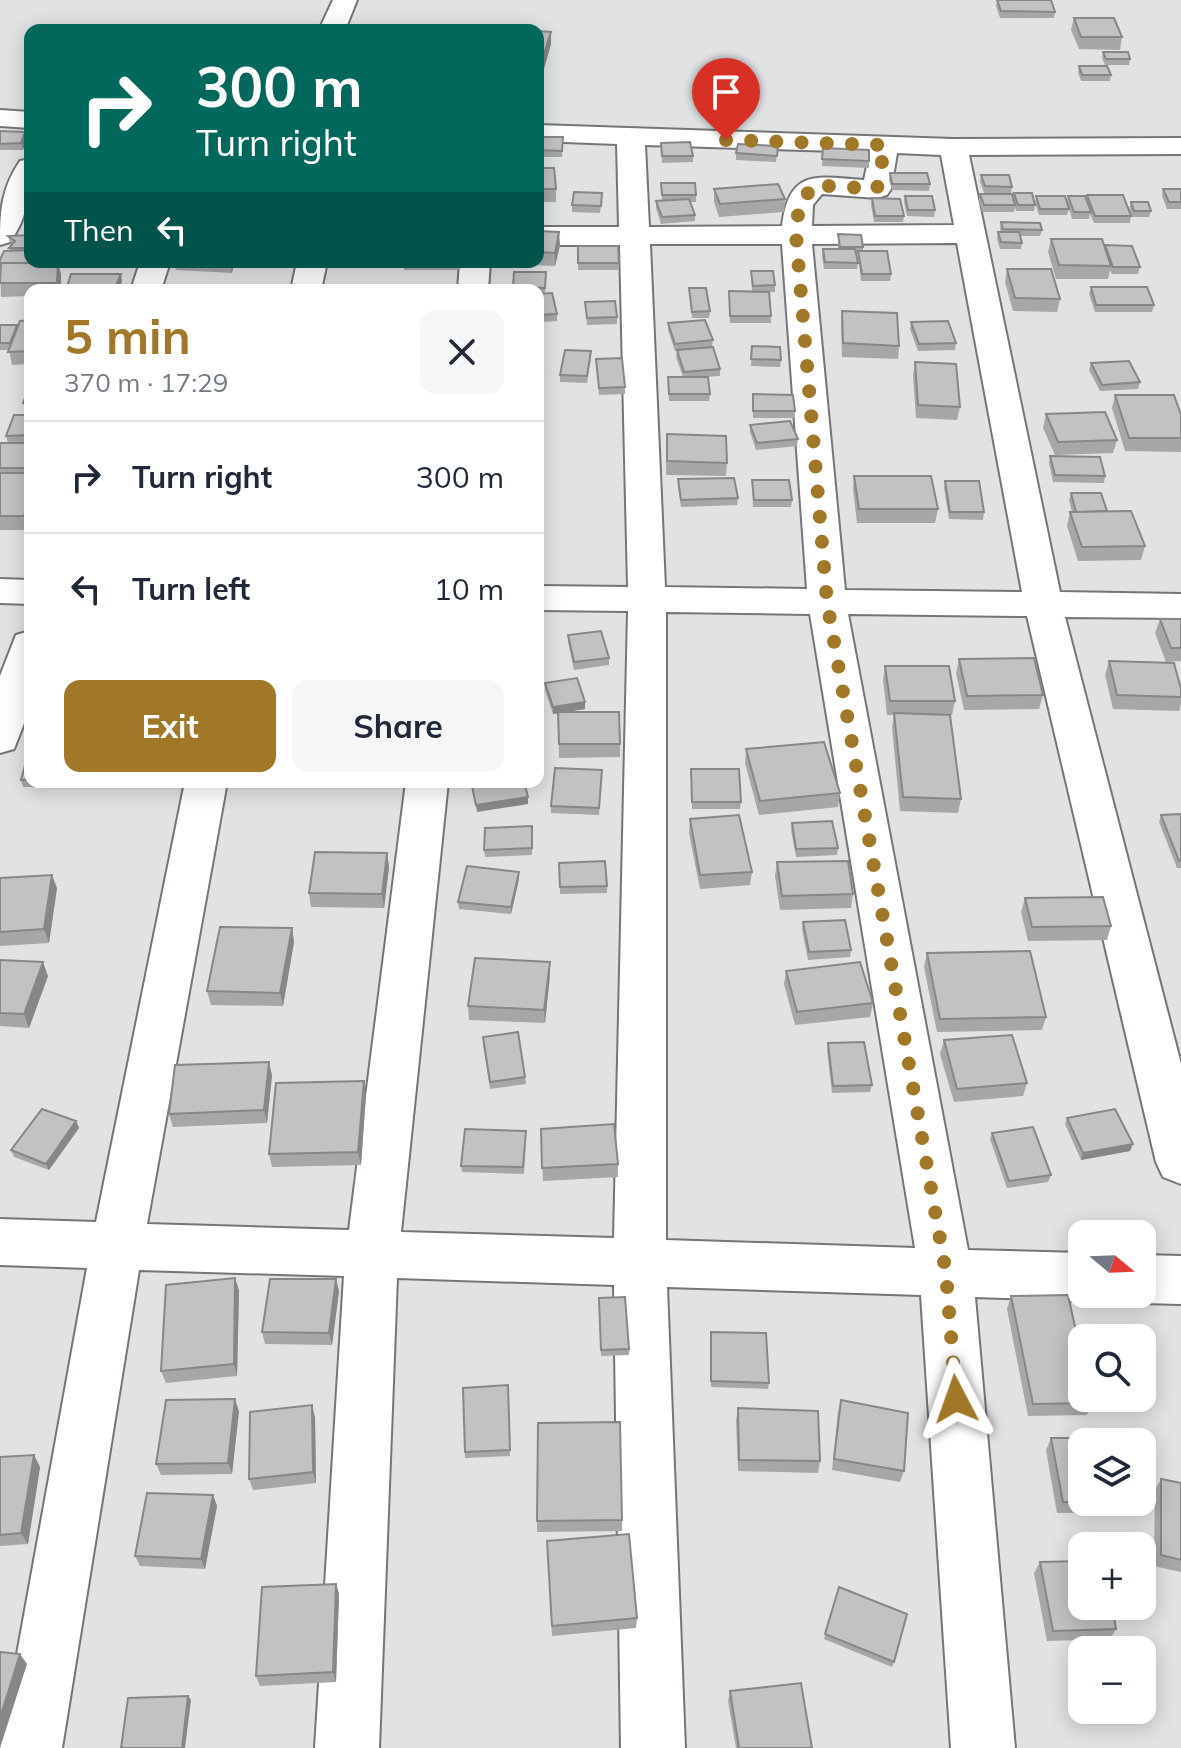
<!DOCTYPE html>
<meta charset="utf-8">
<style>
:root{--surface:#fff;--page:#f6f6f7;--text:#1f2937;--muted:#747a83;--line:#e0e1e3;--accent:#a17827}
body{margin:0;font-family:Mulish,sans-serif;background:var(--page);color:var(--text);height:100vh;display:flex;flex-direction:column;font-size:30px;white-space:nowrap}
*{box-sizing:border-box;margin:0}
p{font-size:26px;color:var(--muted)}
.icon{flex:none;width:44px;height:44px;fill:none;stroke:currentColor;stroke-width:2;stroke-linecap:round;stroke-linejoin:round}
.map{position:relative;flex:1;overflow:hidden}
.drawer{position:absolute;left:24px;top:284px;width:520px;height:504px;display:flex;flex-direction:column;background:var(--surface);border-radius:16px;box-shadow:0 4px 20px #0003}
.drawer>*{flex:none}
.top-card{position:absolute;left:24px;top:24px;width:520px;height:244px;border-radius:16px;box-shadow:0 4px 20px #0003;background:#00695c;color:#fff;overflow:hidden}
.needle{width:52px;rotate:109deg}
.buttons{position:absolute;left:1068px;top:1220px;display:grid;gap:16px}
.buttons a{display:grid;place-items:center;width:88px;height:88px;border-radius:16px;background:var(--surface);box-shadow:0 4px 20px #0003;font-size:40px}
.pin{position:absolute;display:grid;place-items:center;width:68px;height:68px;color:#fff;margin:-82px -34px;border-radius:50% 50% 50% 0;rotate:-45deg;box-shadow:0 0 8px #0007}
.pin .icon{rotate:45deg}
.me{position:absolute;width:88px;margin:-44px;rotate:356deg;stroke-linejoin:round;filter:drop-shadow(0 0 6px #0008)}
.turn{display:flex;align-items:center;gap:28px;height:168px;padding:0 40px;font-size:36px}
.turn .icon{width:104px;height:104px;stroke-width:2.5}
.turn b{display:block;font-size:56px;line-height:68px}
.then{display:flex;align-items:center;height:76px;padding:0 40px;background:#0003;gap:16px;font-size:30px}
.round{display:grid;place-items:center;flex:none;width:84px;height:84px;border-radius:16px;background:var(--page)}
.head{display:flex;align-items:center;justify-content:space-between;height:136px;padding:0 40px}
h1{font-size:48px;font-weight:700;line-height:60px;color:var(--accent)}
.cta{display:flex;gap:16px;margin-top:auto;padding:16px 40px}
.cta a{flex:1;height:92px;border-radius:16px;background:var(--accent);color:#fff;font-size:32px;font-weight:700;line-height:92px;text-align:center}
.cta a+a{background:var(--page);color:var(--text)}
ul{padding:0;list-style:none}
li{display:flex;align-items:center;gap:24px;height:112px;padding:0 40px;border-top:2px solid var(--line)}
li div{flex:1}
li b{display:block;font-size:30px}
li em{font-style:normal}
.map>svg:first-child{display:block}
</style>
<div class="map">
<svg width="1181" height="1748" viewBox="0 0 1181 1748">
<rect width="100%" height="100%" fill="#e1e2e4"/>
<g fill="none" stroke-linecap="round" stroke-linejoin="round">
<g stroke="#747577" stroke-width="4">
<path id="street" d="M333,0h24l-12,30h-26z
M0,110l30,2v16l-30,-2z
M538,125l415,14 228,-1v16l-212,1 91,437 121,2v24l-116,-1 116,447v120l-18,-7 -7,-15 -129,-546 -179,-2 120,636 114,3v41h18l-18,7 -107,-4 40,451h-64l-30,-453 -254,-8 18,461h-64l-7,-463 -217,-7 -18,470h-64l29,-472 -205,-6 -77,478h-62l87,-480 -87,-3v-46l96,3 89,-440h42l-80,442 202,6 57,-448h42l-47,450 213,6 14,-627 -90,-1v-24l90,1 -8,-342h-82v-18h81l-2,-83 -79,-3zM645,145l225,7 -6,28c-46,-3 -75,-13 -82,46l-133,1zM897,153l44,2 13,70 -142,1 1,-21 9,-11 55,4 10,-3 4,-6zM957,243l65,349 -177,-2 -33,-346zM650,244h132l25,345 -142,-2zM666,612l144,2 105,634 -249,-8z
M30,159c0,31 -1,57 -20,83l-10,3c0,-33 1,-56 20,-84z
M140,262h30l-9,28h-30z
M297,262h30l-6,28h-30z
M460,262h30l-2,28h-30z
M0,579l30,1v24l-30,-1z
M30,631v77l-16,41 -14,4v-77l16,-41z
M1142,1255l39,1v48l-39,-1 -19,-7 19,-2z"/>
</g>
<use href="#street" fill="#fff" fill-rule="evenodd"/>
</g>
<path fill="#a7a6a8" d="M997,0l58,12 -1,6h-54l-4,-12z
M1074,18l48,19 -2,13 -41,-1 -8,-19z
M538,31l13,1v12l-10,35 -3,-1z
M1103,52l27,7 -1,6h-24l-3,-7z
M1079,66l32,9 -1,6h-29l-3,-9z
M0,131l25,1 2,6 -4,12h-23z
M538,137h25l-1,20h-24z
M661,143l32,13v6l-31,1z
M778,146l-2,16 -40,-2v-7z
M823,148l46,13v7l-47,-2z
M538,168l18,21v13h-18z
M890,173l40,11 -1,7 -37,-1 -3,-10z
M981,175l31,12 -1,6h-27l-4,-11z
M661,183l35,12v7h-5l4,13v6l-34,3 -5,-16v-7h6z
M714,189l71,10 -1,13 -65,5 -5,-15z
M1163,189h18v20h-14l-5,-13z
M1014,193l21,12 -1,6h-18l-1,-4 -1,5h-32l-3,-12 1,-6 33,4z
M1087,195l44,21 -1,7h-36l-4,-9 -1,5h-17l-3,-10 -2,6h-28l-4,-12 1,-7 31,6 1,-6 18,4z
M905,196l30,14 -1,7 -27,-1 -3,-14z
M872,198l32,18 -1,6h-29l-3,-17z
M602,200l-2,13 -28,-1v-7z
M1131,202l20,9 -2,6h-17l-3,-8z
M1001,222l41,8 -2,6h-20l2,7 -1,6h-21l-3,-10 1,-7h3l-1,-3z
M538,231l22,14 -5,21 -49,-2v-2h32z
M838,234l25,13v4l28,23 -1,7h-29l-3,-27h-2l2,9 -1,6h-33l-2,-13 1,-7h15z
M30,235v27h28l3,13v15h-31v6l-29,1 -1,-37 10,-9 -1,-3 3,-4 -2,-1 -2,-7z
M1051,239l54,8v-2l35,22 -2,7h-26l-2,-4 -2,9h-52l-8,-27z
M578,246h40l1,24h-41z
M174,262h60l-2,11 -56,-3z
M404,262h57l-1,8h-56z
M1007,269l53,30 -3,13 -44,-1 -8,-29z
M751,271l24,14v7h-6l2,31h-41l-1,-32h23z
M514,272h32l-1,21 12,21v7l-19,1v-32h-25z
M1091,287l63,18 -2,7h-57l-6,-18z
M689,288l21,23 -1,7h-17z
M585,302l32,15v7l-30,1z
M842,311l57,35 -1,13 -56,-2 -1,-32z
M30,320v44l-18,1 -3,-15h-9v-25l18,2z
M911,322l45,21 -1,7 -37,1 -8,-22z
M668,323l45,17 -1,7 8,22v7l-16,1 6,17 -1,7h-40l-1,-24h15l-7,-20 1,-7 -2,1 -7,-21z
M752,346l29,14 -1,7 -29,-1z
M538,351l5,30 -5,1z
M591,358l-4,25 -27,-1v-7z
M596,359l29,28v7l-26,1z
M915,362l45,45 -3,13 -41,-2 -3,-42z
M1091,363l49,19 -2,7 -38,2 -11,-21z
M30,385v25h-5l-2,-7z
M753,394l42,17 -1,7h-41z
M1115,395l66,20v37l-56,-1 -13,-43z
M1046,414l71,26 -4,13 -58,2 -12,-27z
M30,415v27l-22,1 -2,-7z
M750,425l48,14 -1,7 -41,4 -6,-18z
M667,434l60,29 -1,13 -60,-1z
M0,443h30v81l-2,6h-28z
M1050,456l55,20 -1,7 -51,-1 -4,-19z
M854,476l84,33 -3,14h-78l-4,-34z
M678,479l60,19 -1,7 -56,2 -3,-21z
M752,480l40,20 -1,7h-38z
M945,481l39,31 -1,8 -34,-1 -5,-31z
M1071,493l36,18 38,35 -4,14 -63,1 -11,-35 3,-14h2l-3,-12z
M1160,619h21v42l-15,1 -11,-29z
M568,635l41,23v7l-35,5 -6,-28z
M959,659l84,36 -4,14 -75,1 -8,-37z
M1109,661l72,28v15l-2,7 -66,-2 -8,-34z
M885,666l70,35 -3,14h-2l11,84 -3,14 -58,-2 -8,-84 2,-12h-7l-4,-35z
M545,683l40,19v7l-19,3 54,32v13l-61,1 -1,-45 -5,1 -8,-24z
M746,749l94,44 -2,14 -79,8 -14,-52z
M30,754v28h58l-1,5h-64l-2,-7z
M691,769l50,33 -1,7h-48z
M602,770l-3,45 -48,-2v-7z
M1181,814v54h-4l-18,-46 2,-7z
M690,819l62,53 -2,13 -50,4 -11,-56z
M792,823l46,25 -1,7 -41,2 -5,-27z
M532,826v29l-47,2 -1,-7z
M387,853l2,14 -5,41 -73,-1 -2,-14z
M777,862l76,32 -2,14 -71,2 -5,-34z
M559,863l48,23v7l-47,1z
M0,878l57,10 -8,55 -49,3z
M519,879l-8,35 -52,-5 -1,-7z
M1025,898l86,28 -4,14 -79,1 -7,-29z
M803,922l48,28 -1,7 -42,3 -6,-31z
M292,928l2,14 -11,64 -72,-1 -4,-14z
M927,953l119,64 -4,13 -105,2 -13,-65z
M0,960l48,16 -19,52 -29,-2z
M786,971l87,32 -3,14 -75,8 -11,-41z
M550,975l-5,48 -76,-3 -1,-14z
M944,1040l83,43 -4,13 -69,6 -14,-48z
M828,1043l44,42 -2,7 -38,1 -5,-43z
M483,1044l42,33 1,7 -36,5z
M272,1075l-5,48 -94,4 -4,-13z
M366,1094l-5,71 -89,2 -3,-13z
M1067,1118l63,33 -49,9 -16,-36z
M76,1121l3,7 -30,42 -35,-13 -3,-7z
M541,1129l77,35v13l-75,4z
M992,1133l59,42 -3,7 -41,6 -17,-49z
M526,1138l-2,36 -62,-2 -1,-6z
M235,1278l4,13 -2,85 -71,7 -5,-12z
M339,1291l-7,54 -67,-1 -3,-12z
M1011,1296l81,107 -5,12 -59,1 -21,-107z
M599,1298l30,51v6l-28,1z
M711,1332l58,51 -1,6 -57,-2z
M508,1385l2,71 -45,2v-6z
M841,1400l63,71 -4,11 -68,-12 6,-58z
M738,1408l82,53 -2,12 -80,-2 -2,-51z
M239,1411l-7,63 -71,1 -5,-11z
M315,1417l1,66 -63,7 -4,-11z
M1051,1438l96,63 -7,11 -83,1 -11,-63z
M0,1457l40,10 -12,77 -28,2z
M1161,1479l20,4v89l-27,-6 1,-76z
M213,1495l4,11 -12,63 -65,-3 -5,-10z
M622,1520v11l-85,1v-11z
M547,1541l90,77 -1,10 -84,8z
M1040,1562l76,67 -6,10 -63,2 -13,-68z
M336,1584l3,10 -3,88 -76,4 -4,-10z
M839,1587l55,75 -2,5 -68,-28z
M730,1691l82,57h-76l-8,-47z"/>
<path fill="#888788" d="M551,32v12l-10,35 -1,-13z
M25,132l2,6 -4,12 -2,-7z
M559,232l1,13 -5,21v-13z
M58,262l3,13v15h-2l-2,-7z
M230,262h4l-2,11z
M121,274l1,7 -3,9h-5z
M30,498v26l-2,6 -4,-14z
M585,702v7l-32,5v-7z
M528,797v7l-51,8 -1,-7z
M387,853l2,14 -5,41 -2,-14z
M519,872v7l-8,35v-7z
M52,875l5,13 -8,55 -5,-14z
M292,928l2,14 -11,64 -3,-13z
M43,962l5,14 -19,52 -5,-14z
M550,962v13l-5,48 -1,-13z
M269,1062l3,13 -5,48 -3,-13z
M364,1081l2,13 -5,71 -3,-13z
M76,1121l3,7 -30,42 -3,-6z
M1133,1144l-3,7 -49,9 2,-7z
M235,1278l4,13 -2,85 -3,-12z
M336,1279l3,12 -7,54 -3,-12z
M235,1399l4,12 -7,63 -4,-11z
M312,1405l3,12 1,66 -3,-11z
M34,1455l6,12 -12,77 -7,-11z
M213,1495l4,11 -12,63 -4,-10z
M336,1584l3,10 -3,88 -3,-10z
M20,1654l7,10 -27,84v-30z
M188,1696l3,4 -6,48h-3z"/>
<path fill="#c2c1c3" stroke="#888788" stroke-width="2" d="M997,0h54l4,12 -54,-1z
M1074,18h40l8,19h-41z
M538,31l13,1 -11,34h-2z
M1103,52h25l2,7h-24z
M1079,66h28l4,9h-29z
M0,131l25,1 -4,11 -21,1z
M538,137h25l-1,14 -24,-1z
M690,142l3,14h-31l-1,-13z
M738,144l40,2 -1,10 -41,-3z
M823,148l46,2v11l-47,-2z
M538,168h16l2,21h-18z
M890,173h37l3,11h-38z
M981,175h28l3,12 -27,-1z
M661,183h34l1,12h-34z
M778,184l7,15 -65,5 -6,-15z
M1163,189h18v13h-12z
M574,192l28,1 -1,13 -29,-1z
M1014,193h18l3,12h-17z
M980,194h32l3,11h-31z
M1087,195h36l8,21h-36z
M905,196h27l3,14h-27z
M1036,196h29l4,13h-29z
M1068,196h17l6,16h-17z
M872,198l28,1 4,17h-29z
M689,199l6,16 -33,2 -6,-16z
M1131,202h17l3,9h-17z
M1001,222l39,1 2,7 -39,-1z
M538,231l21,1 -4,21 -17,-1z
M998,232h21l3,11 -21,-1z
M838,234l23,1 2,12h-23z
M30,235v13h-21l6,-7 -7,-5z
M1051,239h51l9,27 -52,-1z
M1105,245l27,1 8,21h-27z
M578,246h40l1,17h-41z
M823,249h32l3,14 -33,-1z
M30,250v12l5,1h-34l-1,6v-9l4,-9z
M858,251h29l4,23h-29z
M58,262l-1,21h-57l1,-20z
M1007,269h44l9,30 -45,-1z
M751,271h22l2,14 -22,1z
M514,272h32l-1,16 -32,-1z
M71,274h50l-7,16h-48z
M1091,287h56l7,18h-58z
M689,288h17l4,23 -18,1z
M729,291l40,1 2,24h-41z
M552,293l5,21 -19,1v-21z
M615,301l2,16 -30,1 -2,-16z
M842,311l55,2 2,33 -56,-3z
M30,320v31l-22,1 12,-31z
M705,320l8,20 -38,4 -7,-21z
M948,321l8,22 -37,1 -8,-22z
M0,325h17l-7,18h-10z
M752,346l28,1 1,13 -30,-1z
M713,347l7,22 -36,3 -7,-22z
M565,350l26,1 -4,25 -27,-1z
M538,351l5,23 -5,1z
M622,358l3,29 -26,1 -3,-29z
M1129,361l11,21 -38,3 -11,-22z
M915,362l41,2 4,43 -42,-2z
M668,377h40l2,17h-41z
M30,385v18h-7z
M753,394l40,1 2,16h-42z
M1115,395h59l7,20v23h-52z
M1105,412l12,28 -59,2 -12,-28z
M14,415h16v20l-24,1z
M790,421l8,18 -41,4 -7,-18z
M667,434l59,2 1,27 -60,-2z
M0,443h30l-1,25h-29z
M1050,456l50,1 5,19 -50,-1z
M0,473h30v25l-6,18h-24z
M854,476h77l7,33h-79z
M734,478l4,20 -57,2 -3,-21z
M752,480h37l3,20h-38z
M945,481h34l5,31h-34z
M1071,493h30l6,18 -31,1z
M1131,511l14,35 -63,1 -12,-35z
M1160,619h21v29h-10z
M601,631l8,27 -35,4 -6,-27z
M1034,658l9,37 -76,1 -8,-37z
M1109,661l65,2 7,26v8l-64,-2z
M885,666h64l6,35h-65z
M577,678l8,24 -32,5 -8,-24z
M558,712h61l1,32h-61z
M894,713l56,2 11,84 -58,-2z
M824,742l16,51 -80,8 -14,-52z
M28,754h2v26h-9z
M555,768l47,2 -3,38 -48,-2z
M691,769h48l2,33h-49z
M471,782h53l4,15 -52,8z
M1181,814v47h-2l-18,-46z
M739,815l13,57 -52,3 -10,-56z
M832,821l6,27 -42,1 -4,-26z
M532,826v22l-48,2 1,-22z
M315,852l72,1 -5,41 -73,-1z
M605,861l2,25 -47,1 -1,-24z
M848,861l5,33 -71,2 -5,-34z
M467,866l52,6 -8,35 -53,-5z
M52,875l-8,54 -44,3v-54z
M1103,897l8,29 -79,1 -7,-29z
M845,920l6,30 -42,2 -6,-30z
M220,927l72,1 -12,65 -73,-2z
M1030,951l16,66 -106,2 -13,-66z
M475,958l75,4 -6,48 -76,-4z
M0,960l43,2 -19,52 -24,-1z
M860,962l13,41 -76,9 -11,-41z
M518,1032l7,45 -35,5 -7,-45z
M1012,1035l15,48 -70,6 -13,-49z
M864,1042l8,43 -39,1 -5,-43z
M269,1062l-5,48 -95,4 6,-49z
M364,1081l-6,71 -89,2 7,-71z
M42,1109l34,12 -30,43 -35,-14z
M1115,1109l18,35 -50,9 -16,-35z
M614,1124l4,40 -76,4 -1,-39z
M1033,1127l18,48 -42,6 -17,-48z
M465,1129l61,2 -3,36 -62,-1z
M235,1278l-1,86 -73,7 5,-86z
M270,1279h66l-7,54 -67,-1z
M1068,1295l14,63v40h9l1,5 -59,1 -22,-108z
M625,1297l4,52 -28,1 -2,-52z
M711,1332l55,1 3,50 -58,-2z
M508,1385l2,65 -45,2 -2,-64z
M235,1399l-7,64 -72,1 10,-64z
M841,1400l67,13 -4,58 -70,-12z
M312,1405l1,67 -64,7 1,-67z
M738,1408l80,3 2,50 -81,-1z
M620,1422l2,98 -85,1 1,-98z
M1051,1438h81l1,4h-51v60h-19z
M34,1455l-13,78 -21,2v-78z
M1161,1479l20,4v77l-20,-5z
M1142,1481l5,20h-5z
M147,1493l66,2 -12,64 -66,-3z
M629,1534l8,84 -85,8 -5,-85z
M1082,1561v45h30l4,23 -63,2 -13,-69z
M336,1584l-3,88 -77,4 6,-89z
M839,1587l68,27 -13,48 -69,-28z
M0,1652l20,2 -20,64z
M801,1683l11,65h-73l-9,-57z
M188,1696l-6,52h-61l7,-50z"/>
<g fill="none" stroke-linecap="round" stroke-linejoin="round">
<path stroke="#a17827" stroke-width="14" stroke-dasharray="0 25.2" d="M726,140l159,5 -8,44 -63,-4 -15,20 -3,30 31,367 119,671 10,126"/>
</g>
</svg>
<div class="buttons">
<a><svg class="needle" viewBox="-14 -14 28 28"><path d="M0-13l5 13h-10z" fill="#e53935"/><path d="M0 13l5-13h-10z" fill="#747a83"/></svg></a>
<a><svg class="icon" aria-label="search" viewBox="0 0 24 24"><circle cx="10" cy="10" r="6"/><path d="M15 15l6 6"/></svg></a>
<a><svg class="icon" aria-label="layers" viewBox="0 0 24 24"><path d="M12 4l9 5-9 5-9-5zM3 14l9 5 9-5"/></svg></a>
<a>+</a>
<a>−</a>
</div>
<div class="pin" style="left:726px;top:140px;background:#d93025"><svg class="icon" aria-label="arrive" viewBox="0 0 24 24"><path d="M6 21V4h12l-3 4 3 4H6"/></svg></div>
<svg class="me" style="left:956px;top:1399px" viewBox="-20 -20 40 40"><path d="M0-17L14 15 0 8-14 15z" fill="#a17827" stroke="#fff" stroke-width="4"/></svg>
<div class="top-card">
<div class="turn"><svg class="icon" aria-label="right" viewBox="0 0 24 24"><path d="M7 20v-9h11M14 6l5 5-5 5"/></svg><div><b>300 m</b>Turn right</div></div>
<div class="then">Then<svg class="icon" aria-label="left" viewBox="0 0 24 24"><path d="M17 20v-9H6M10 6l-5 5 5 5"/></svg></div>
</div>
<section class="drawer">
<div class="head"><div><h1>5 min</h1><p>370 m · 17:29</p></div><a class="round"><svg class="icon" aria-label="close" viewBox="0 0 24 24"><path d="M6 6l12 12M18 6L6 18"/></svg></a></div>
<ul>
<li><svg class="icon" aria-label="right" viewBox="0 0 24 24"><path d="M7 20v-9h11M14 6l5 5-5 5"/></svg><div><b>Turn right</b></div><em>300 m</em></li>
<li><svg class="icon" aria-label="left" viewBox="0 0 24 24"><path d="M17 20v-9H6M10 6l-5 5 5 5"/></svg><div><b>Turn left</b></div><em>10 m</em></li>
</ul>
<div class="cta"><a>Exit</a><a>Share</a></div>
</section>
</div>
